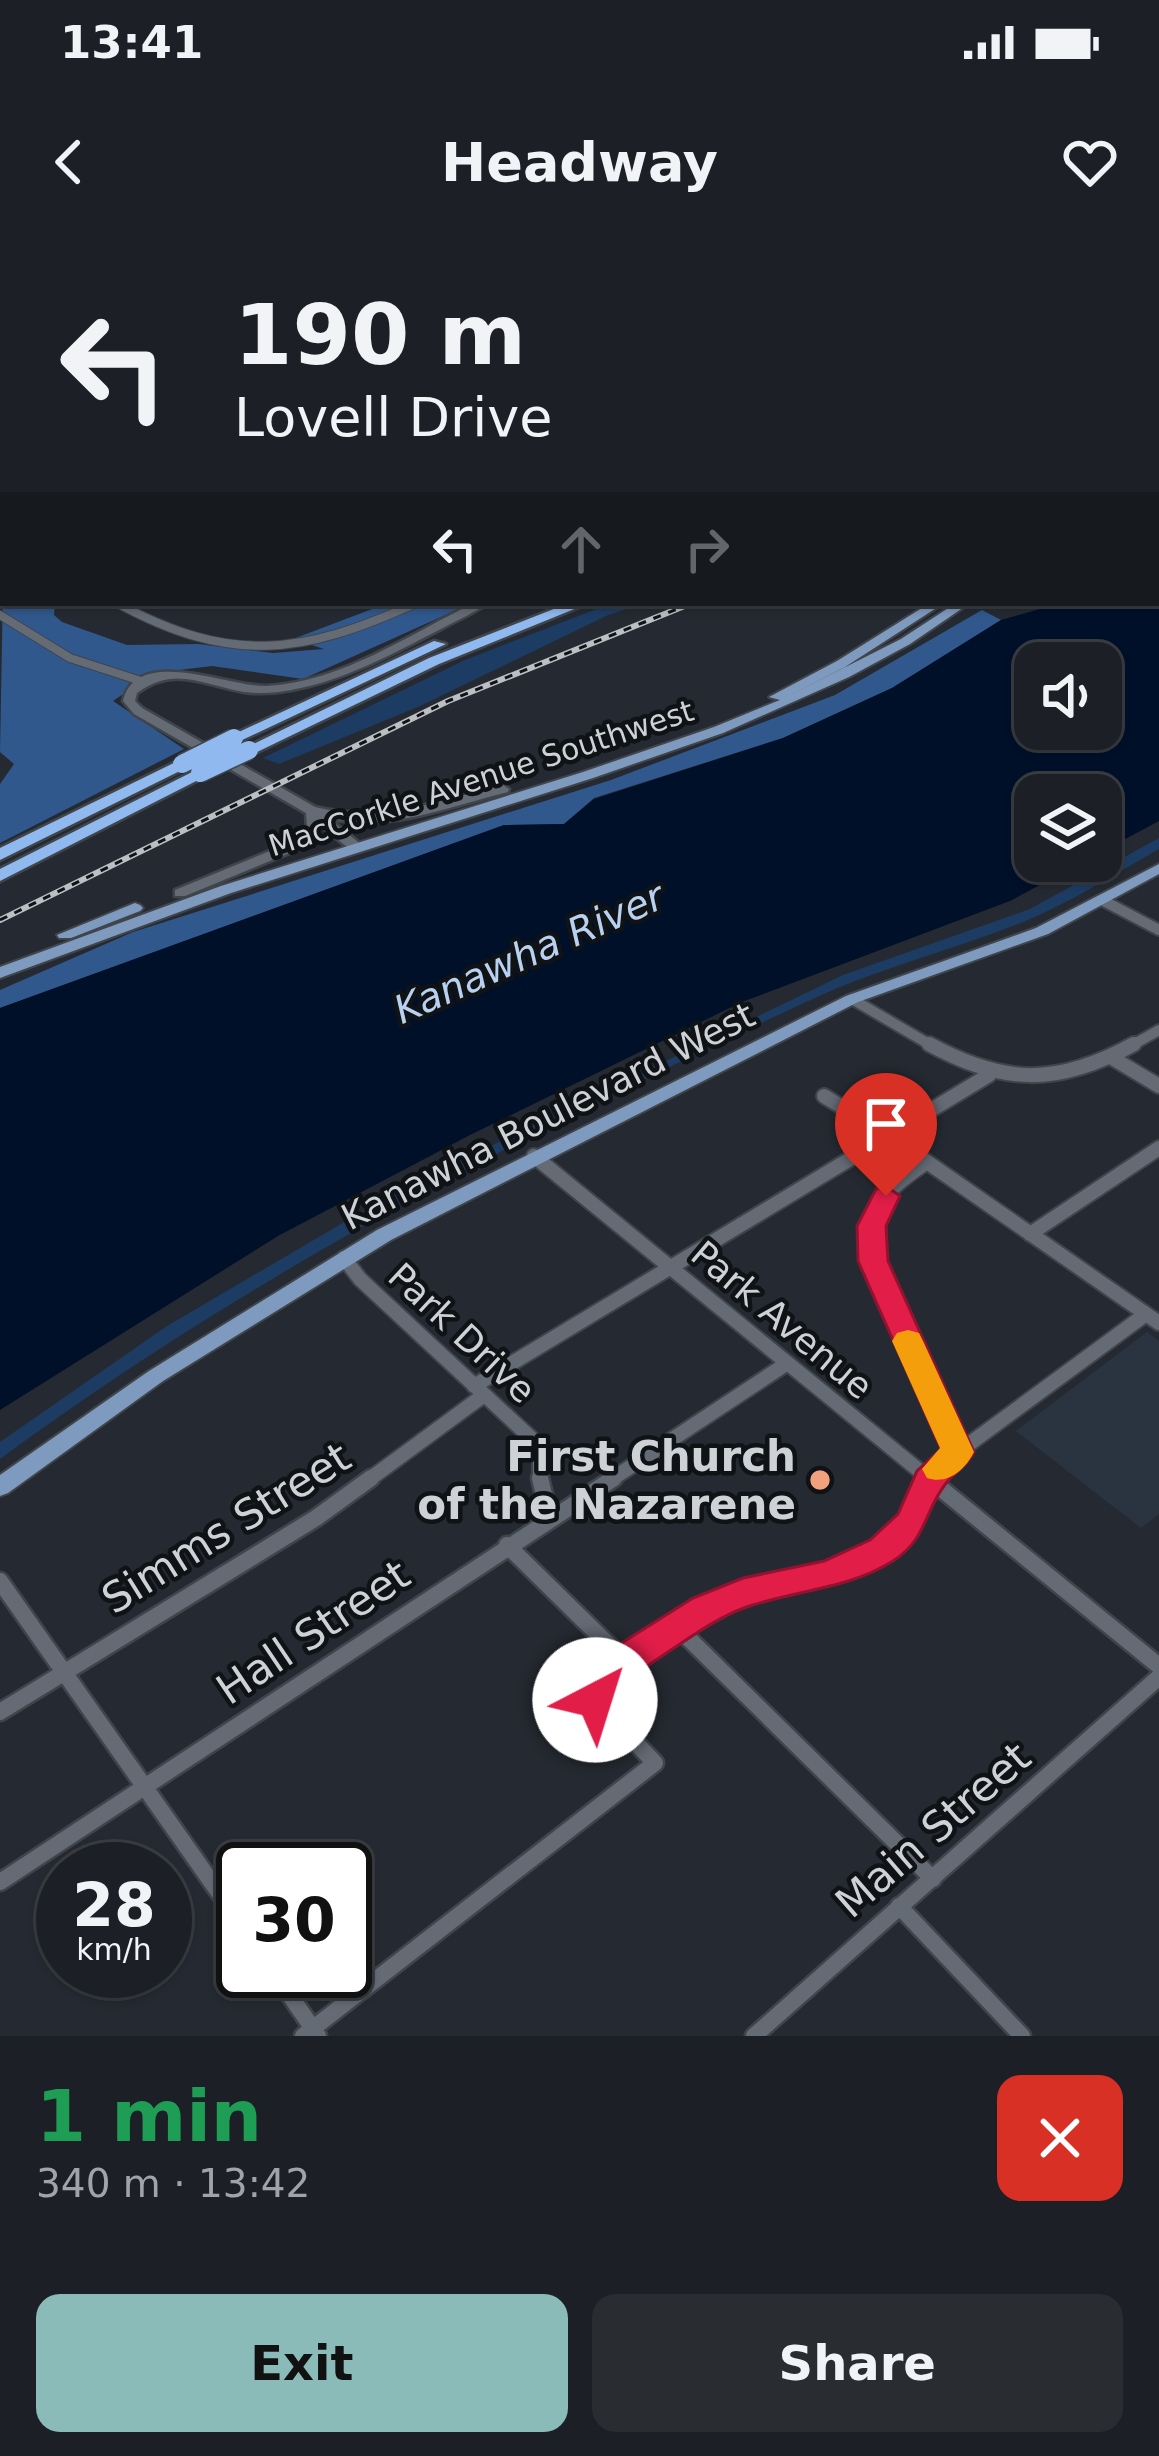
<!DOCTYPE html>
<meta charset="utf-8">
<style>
:root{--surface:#1c2026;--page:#292d32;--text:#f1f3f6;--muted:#a0a3a7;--line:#3a3e43;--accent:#8bbbb9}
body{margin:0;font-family:"DejaVu Sans",sans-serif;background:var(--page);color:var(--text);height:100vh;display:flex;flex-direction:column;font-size:45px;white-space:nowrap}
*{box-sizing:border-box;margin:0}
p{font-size:39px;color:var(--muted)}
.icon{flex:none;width:66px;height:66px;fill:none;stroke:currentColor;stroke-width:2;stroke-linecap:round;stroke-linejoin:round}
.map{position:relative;height:1796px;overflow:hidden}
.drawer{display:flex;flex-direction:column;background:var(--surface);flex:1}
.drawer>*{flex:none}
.banner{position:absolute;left:0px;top:0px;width:1161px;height:366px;box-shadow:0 3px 9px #0004,0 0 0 3px var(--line);background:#1c2026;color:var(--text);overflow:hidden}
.buttons{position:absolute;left:1014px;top:402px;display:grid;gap:24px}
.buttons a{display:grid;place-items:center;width:108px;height:108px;border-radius:24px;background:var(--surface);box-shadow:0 3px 9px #0004,0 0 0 3px var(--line);font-size:60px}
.speed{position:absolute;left:36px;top:1602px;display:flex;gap:24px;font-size:60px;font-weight:700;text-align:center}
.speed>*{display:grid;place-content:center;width:156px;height:156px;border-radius:50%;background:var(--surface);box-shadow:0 3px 9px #0004,0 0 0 3px var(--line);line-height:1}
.speed small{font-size:30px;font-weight:400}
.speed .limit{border:6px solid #111;border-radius:18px;background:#fff;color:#111}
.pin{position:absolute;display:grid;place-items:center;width:102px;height:102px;color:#fff;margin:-123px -51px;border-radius:50% 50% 50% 0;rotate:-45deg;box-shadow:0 0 12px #0007}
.pin .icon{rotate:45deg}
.me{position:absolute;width:132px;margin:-66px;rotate:40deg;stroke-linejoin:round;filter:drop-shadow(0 0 9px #0008)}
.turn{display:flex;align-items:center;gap:42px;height:252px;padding:0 36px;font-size:54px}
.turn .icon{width:156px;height:156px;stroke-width:2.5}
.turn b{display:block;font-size:84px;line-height:102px}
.lanes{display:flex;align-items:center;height:114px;padding:0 36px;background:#0003;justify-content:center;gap:60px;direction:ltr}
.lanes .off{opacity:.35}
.round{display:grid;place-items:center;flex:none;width:126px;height:126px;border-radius:24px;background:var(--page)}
.headline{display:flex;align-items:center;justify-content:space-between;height:204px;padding:0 36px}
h1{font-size:72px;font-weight:800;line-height:90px;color:#1e9e55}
.button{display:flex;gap:24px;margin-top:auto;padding:24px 36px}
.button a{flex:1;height:138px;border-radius:24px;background:var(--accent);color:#111;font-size:48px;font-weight:800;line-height:138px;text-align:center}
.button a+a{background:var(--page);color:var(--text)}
.status{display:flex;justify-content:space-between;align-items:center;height:84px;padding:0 60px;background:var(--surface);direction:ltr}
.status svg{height:33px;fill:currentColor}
header{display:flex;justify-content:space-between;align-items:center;height:156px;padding:0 36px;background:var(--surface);font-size:54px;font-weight:800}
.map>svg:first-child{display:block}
</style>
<div class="status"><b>13:41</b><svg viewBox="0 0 49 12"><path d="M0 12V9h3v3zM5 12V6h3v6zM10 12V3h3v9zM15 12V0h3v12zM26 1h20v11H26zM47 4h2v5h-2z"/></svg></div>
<header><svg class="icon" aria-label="back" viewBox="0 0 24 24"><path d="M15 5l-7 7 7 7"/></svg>Headway<svg class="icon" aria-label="heart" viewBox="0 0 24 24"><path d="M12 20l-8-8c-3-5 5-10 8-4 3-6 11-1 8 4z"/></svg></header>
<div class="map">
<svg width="1159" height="1796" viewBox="0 0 1159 1796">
<rect width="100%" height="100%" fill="#252a32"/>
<path fill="#2a3441" d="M1147,1092l12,9v173l-18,14 -125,-97z"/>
<path fill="#1d3c64" d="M612,363h33l-37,12 -188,91 -141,58 -16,-6 202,-98z
M1159,598v11c-44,25 -89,54 -136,73 -67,27 -137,44 -204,74 -285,132 -565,276 -819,463v-17l167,-116 227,-133 449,-218 187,-66z"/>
<path fill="#30588c" d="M3,349v14h52l-1,12 8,7 65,23 71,-1 75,9 51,-4 -31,-10 95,-36h84l-169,76 -91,-13 -58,7 -41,28 71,48 -184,94v-59l14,-20 -14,-12z
M982,370l19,10 -109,68 -109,50 -189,60 -30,26 -60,1 -504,183v-18l133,-58 478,-152 224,-85z"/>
<path fill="#001029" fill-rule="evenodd" d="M1159,323v258l-58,31v-57h-66v66h49l-74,40 -268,101 -272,133 -192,101 -278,174v-402l504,-183 60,-1 30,-25 189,-61 109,-50 109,-68 60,-17h97zM1035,423h66v66h-66z"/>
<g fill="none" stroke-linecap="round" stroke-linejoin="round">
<g stroke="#40454b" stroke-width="9">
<path id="street-far4" d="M124,0l27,3
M1016,0l8,3
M803,3l5,-3
M0,75v6"/>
</g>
<g stroke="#40454b" stroke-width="10">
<path id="street-far3" d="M117,363c114,62 185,52 299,0
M0,375l70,43 74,24"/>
</g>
<g stroke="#40454b" stroke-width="14">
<path id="street-far2" d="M1102,660l57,30
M852,759l82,48
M1129,807l30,-17"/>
</g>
<g stroke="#40454b" stroke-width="18">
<path id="street-far1" d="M929,804c75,41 129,42 205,0
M1114,819l45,27
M824,856l67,41 268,186
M534,916l398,325
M927,922c-22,15 -50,34 -55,62 -9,57 61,174 86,228
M1030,994l129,-86
M344,1018l16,21 171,159 9,20v23
M474,1146l515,-311
M367,1241l117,-86
M609,1241l177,-117
M933,1241l13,-20 200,-147"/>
</g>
<g stroke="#40454b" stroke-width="21">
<path id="street" d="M540,1238l10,41
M928,1238l231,188
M507,1305l118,116
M0,1341l243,346
M677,1387l256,252
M0,1472l316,-194 55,-40
M0,1642l614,-404
M899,1666l123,130
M273,1731l45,65
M303,1796l352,-273 -60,-63c2,-18 20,-30 33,-41 35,-29 77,-56 121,-68 44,-12 92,-15 132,-40 27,-17 38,-47 53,-73
M754,1796l405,-359"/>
</g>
<g stroke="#40454b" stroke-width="5">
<path id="secondary" d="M358,0h8l3,3h-8z
M893,0h8l2,3h-8z
M913,0h9l4,3h-9z
M3,29v5l-3,1v-5z
M1158,47h1v4h-1z
M1158,65h1v4h-1z
M1158,95h1v4h-1z
M3,195v6l-3,1v-6z
M474,363h15c-15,10 -34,18 -50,27 -47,24 -96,51 -148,60 -15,3 -31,4 -47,2 -41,-7 -69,-27 -107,1l-2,8 7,7 173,99c72,17 119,-6 188,-22l6,4 -1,3c-59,14 -119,41 -180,26l34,27v6h-10l-32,-26 -11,20 -124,51h-10v-6l124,-51 8,-11 -1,-15 -172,-99 -11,-13c13,-57 108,-13 144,-15 74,-4 143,-52 207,-83z"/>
</g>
<g stroke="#40454b" stroke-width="4">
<path id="primary" d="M1158,222h1v6h-1z
M930,363h14l-99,64 -61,31 117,-59 55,-36h14l-60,41 -61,33 -126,56 -130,45 -362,115 -231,85v-11l221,-81 362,-114 131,-45 66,-27 -11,-3 68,-36z
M1159,624v10l-111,60 -190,68 -467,238 -228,141 -155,112 -8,3v-21l149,-104 228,-141 469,-234 190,-68z
M135,663l5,2 3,3 -3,3 -69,27h-12l-2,-3z"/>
</g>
<g stroke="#40454b" stroke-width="5">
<path id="highway" d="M1158,141h1v6h-1z
M569,363h20l-150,61 -184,89h-12l-2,-3 188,-92z
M434,401l12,3 -206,97 -6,2 -8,-5z
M182,519l8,5 -2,3 -188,93v-12z
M200,528l6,2v6l-206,105v-12z"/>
</g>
<use href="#street-far4" stroke="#656b75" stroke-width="6"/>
<use href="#street-far3" stroke="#656b75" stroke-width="8"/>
<use href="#street-far2" stroke="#656b75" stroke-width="10"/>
<use href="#street-far1" stroke="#656b75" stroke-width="14"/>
<use href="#street" stroke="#656b75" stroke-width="16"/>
<use href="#secondary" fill="#656b75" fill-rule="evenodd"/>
<use href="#primary" fill="#7f9abf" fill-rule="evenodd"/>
<use href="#highway" fill="#90b9f0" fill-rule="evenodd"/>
<g stroke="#bbbfc4" stroke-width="6">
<path id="rail" d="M0,680l448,-219 244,-98"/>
</g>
<use href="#rail" stroke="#101316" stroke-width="3" stroke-dasharray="8" stroke-linecap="butt"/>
<g stroke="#40454b" stroke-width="21" stroke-linecap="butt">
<path id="highway-bridge" d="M182,524l52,-26
M200,533l49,-23"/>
</g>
<use href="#highway-bridge" stroke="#90b9f0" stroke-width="18"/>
</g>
<path fill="#e11d48" stroke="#92132f" stroke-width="3" d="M886,946l14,10 -14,30 2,35 86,191c-7,14 -21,21 -30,34 -20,27 -18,54 -51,75 -46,29 -99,29 -149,47 -29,11 -53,29 -79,46 -26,17 -44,30 -57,57l-13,5 -13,-5 -5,-11 10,-28 25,-23 81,-51 50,-20 81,-17 46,-21 28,-26 19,-43 24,-22 -83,-188 -1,-35 19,-37z"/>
<path fill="#f59e0b" d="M908,1090l11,3 4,8 51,111c-9,18 -26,33 -47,26l-5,-9 18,-21 -48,-107 5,-8z"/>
<circle fill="#f1a17c" stroke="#101316" stroke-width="4.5" cx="820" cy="1240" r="12"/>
<g text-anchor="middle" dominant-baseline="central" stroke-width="9" stroke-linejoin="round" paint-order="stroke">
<g font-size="30" fill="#ced2d7" stroke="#101316">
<text transform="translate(481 538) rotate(-18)">MacCorkle Avenue Southwest</text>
</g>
<g font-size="36" fill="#ced2d7" stroke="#101316">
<text transform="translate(548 876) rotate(-27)">Kanawha Boulevard West</text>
<text transform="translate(782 1080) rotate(40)">Park Avenue</text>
<text transform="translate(462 1093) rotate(43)">Park Drive</text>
</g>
<g font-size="39" font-style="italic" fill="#b9d1f0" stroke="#101316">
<text transform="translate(529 713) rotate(-24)">Kanawha River</text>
</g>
<g font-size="42" font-weight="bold" fill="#ced2d7" stroke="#101316" text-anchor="end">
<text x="796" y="1216">First Church<tspan x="796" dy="48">of the Nazarene</tspan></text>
</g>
<g font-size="42" fill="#ced2d7" stroke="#101316">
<text transform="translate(226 1288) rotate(-32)">Simms Street</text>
<text transform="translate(313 1392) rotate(-34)">Hall Street</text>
<text transform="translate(933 1590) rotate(-41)">Main Street</text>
</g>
</g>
</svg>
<div class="buttons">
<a><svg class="icon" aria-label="sound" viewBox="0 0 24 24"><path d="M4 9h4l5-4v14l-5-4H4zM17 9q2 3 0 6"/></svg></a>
<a><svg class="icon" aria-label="layers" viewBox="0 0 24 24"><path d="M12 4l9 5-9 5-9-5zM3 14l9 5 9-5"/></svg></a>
</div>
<div class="speed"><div>28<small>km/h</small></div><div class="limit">30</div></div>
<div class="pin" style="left:886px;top:956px;background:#d93025"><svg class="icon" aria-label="arrive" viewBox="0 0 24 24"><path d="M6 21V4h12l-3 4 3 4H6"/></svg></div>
<svg class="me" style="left:595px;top:1460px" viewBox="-20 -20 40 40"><circle r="19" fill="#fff"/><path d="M0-13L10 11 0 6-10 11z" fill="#e11d48"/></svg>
<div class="banner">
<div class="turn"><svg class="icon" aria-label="left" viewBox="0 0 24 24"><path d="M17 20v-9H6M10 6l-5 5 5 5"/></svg><div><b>190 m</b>Lovell Drive</div></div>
<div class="lanes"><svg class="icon" aria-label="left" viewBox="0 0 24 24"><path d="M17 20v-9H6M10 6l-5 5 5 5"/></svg><svg class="icon off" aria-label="ahead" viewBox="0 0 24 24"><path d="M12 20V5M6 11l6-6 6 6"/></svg><svg class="icon off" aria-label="right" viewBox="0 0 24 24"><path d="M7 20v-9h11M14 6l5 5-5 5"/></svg></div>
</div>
</div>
<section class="drawer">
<div class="headline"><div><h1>1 min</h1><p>340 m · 13:42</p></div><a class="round" style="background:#d93025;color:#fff"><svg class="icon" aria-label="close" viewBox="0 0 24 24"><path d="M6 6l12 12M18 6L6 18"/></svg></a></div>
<div class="button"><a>Exit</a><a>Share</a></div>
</section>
